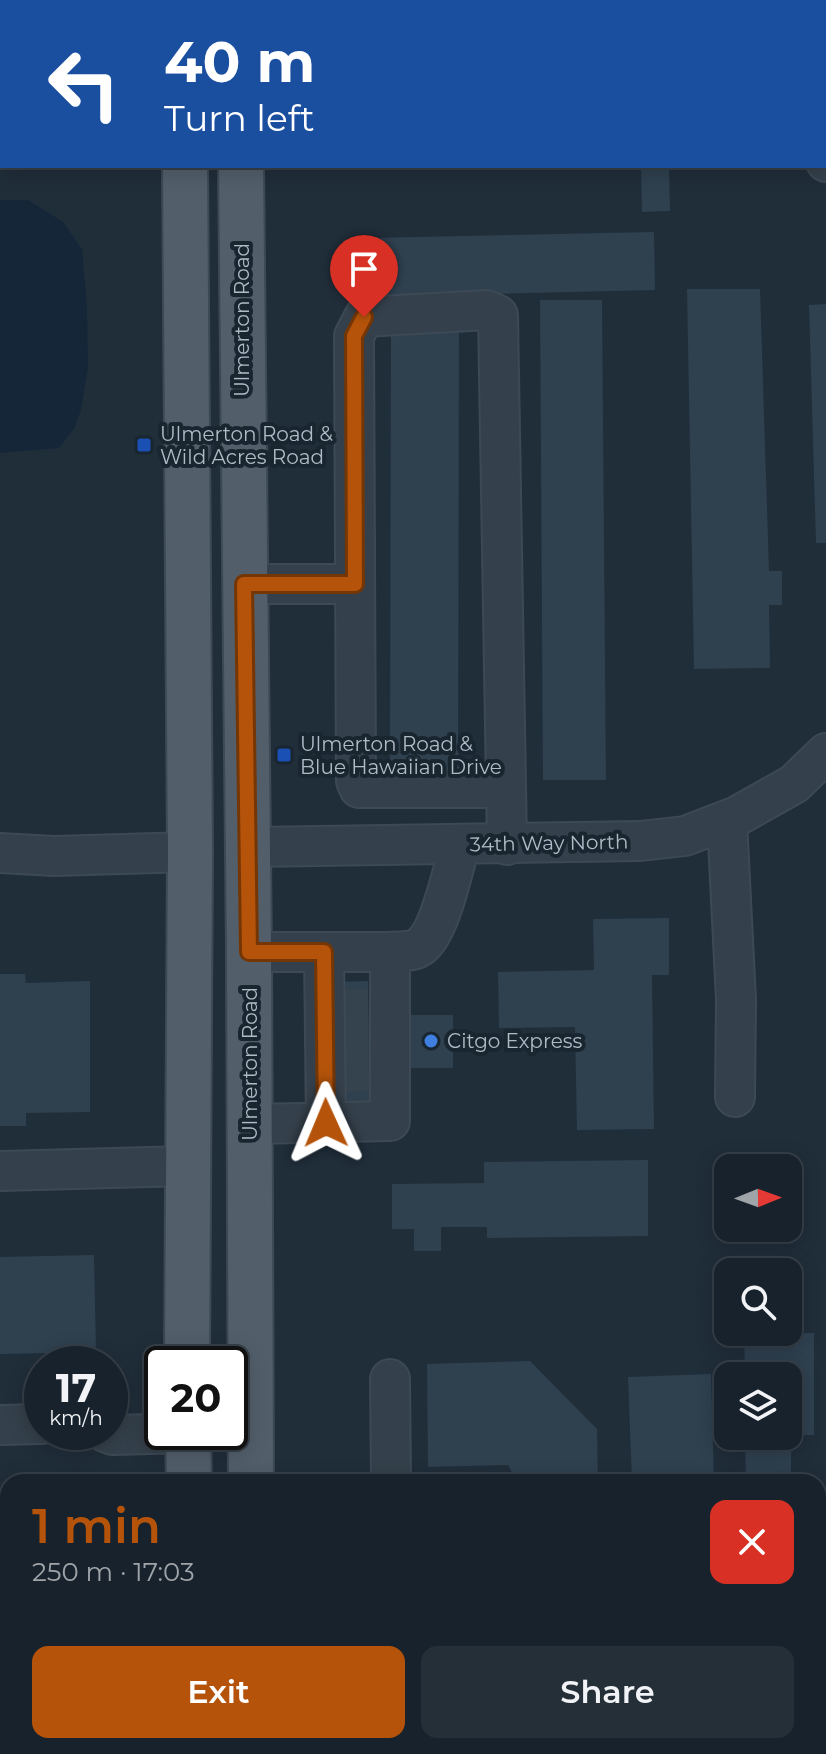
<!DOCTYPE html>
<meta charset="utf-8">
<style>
:root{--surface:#18222c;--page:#252f38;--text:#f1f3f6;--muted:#9fa4a9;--line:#363f48;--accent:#b45309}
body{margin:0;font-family:Montserrat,sans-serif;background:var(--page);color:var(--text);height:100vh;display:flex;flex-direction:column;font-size:30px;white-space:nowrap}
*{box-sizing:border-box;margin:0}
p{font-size:26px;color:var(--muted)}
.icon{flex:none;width:44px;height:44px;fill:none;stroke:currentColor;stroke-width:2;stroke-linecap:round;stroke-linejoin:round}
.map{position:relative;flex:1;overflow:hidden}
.drawer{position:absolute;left:0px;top:1474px;width:826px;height:280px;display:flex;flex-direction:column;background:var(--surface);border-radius:24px 24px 0 0;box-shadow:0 4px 20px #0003,0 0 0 2px var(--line)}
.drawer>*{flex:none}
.top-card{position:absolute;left:0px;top:0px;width:826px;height:168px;box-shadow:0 4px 20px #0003,0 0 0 2px var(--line);background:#1a4fa0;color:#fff;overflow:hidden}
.needle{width:52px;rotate:89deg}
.tools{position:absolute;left:714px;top:1154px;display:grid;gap:16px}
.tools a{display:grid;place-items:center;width:88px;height:88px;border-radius:16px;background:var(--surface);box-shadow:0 4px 20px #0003,0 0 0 2px var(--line);font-size:40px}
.speed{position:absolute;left:24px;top:1346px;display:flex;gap:16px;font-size:40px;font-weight:700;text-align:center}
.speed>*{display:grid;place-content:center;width:104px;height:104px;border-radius:50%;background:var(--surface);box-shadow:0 4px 20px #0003,0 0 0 2px var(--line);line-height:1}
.speed small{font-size:20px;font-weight:400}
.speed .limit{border:4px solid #111;border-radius:12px;background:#fff;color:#111}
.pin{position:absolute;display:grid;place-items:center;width:68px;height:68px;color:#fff;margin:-82px -34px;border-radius:50% 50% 50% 0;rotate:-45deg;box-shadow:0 0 8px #0007}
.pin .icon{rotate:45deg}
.me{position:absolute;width:88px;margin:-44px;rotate:359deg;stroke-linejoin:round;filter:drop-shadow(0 0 6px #0008)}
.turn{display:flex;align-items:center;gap:28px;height:168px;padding:0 32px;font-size:36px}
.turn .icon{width:104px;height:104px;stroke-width:2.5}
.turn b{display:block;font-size:56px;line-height:68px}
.round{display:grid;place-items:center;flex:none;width:84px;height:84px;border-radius:16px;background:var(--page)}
.head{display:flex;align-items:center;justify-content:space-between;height:136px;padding:0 32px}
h1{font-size:48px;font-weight:600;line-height:60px;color:var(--accent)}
.primary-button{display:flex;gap:16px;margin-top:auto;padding:16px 32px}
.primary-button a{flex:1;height:92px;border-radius:16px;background:var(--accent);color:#fff;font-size:32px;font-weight:600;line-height:92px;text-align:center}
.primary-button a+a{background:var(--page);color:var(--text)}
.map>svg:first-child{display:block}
</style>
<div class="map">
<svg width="826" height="1754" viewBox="0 0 826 1754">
<rect width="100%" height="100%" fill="#202e3a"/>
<path fill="#142638" d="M0,200h28l35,22 19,27 5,57 1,61 -7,43 -7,19 -15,19 -59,5z"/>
<path fill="#2f404f" d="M641,168h28l1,43 -28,1z
M654,232l1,58 -284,7 -2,-59z
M687,289h73l9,282h13v34h-13l1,63 -76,1z
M540,300h62l4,480h-63z
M826,304v239h-10l-7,-238z
M391,324h68l-1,455 -68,-1z
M669,918v57h-17l2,154 -77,1 -2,-103 -76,1 -1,-56 96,-2 -1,-51z
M0,974h25l1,9 64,-2v131l-64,1v13h-26z
M368,981l2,121 -32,1 -2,-121z
M410,1015h43v53h-43z
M648,1160v76l-161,2v-11h-46v24h-27v-22h-22v-45l92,-1v-21z
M94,1255l2,97 -96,2v-97z
M814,1333v102h-23v47h-45l-1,-46h43v-60h-43l-1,-42z
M530,1361l67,68 1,53h-81l-9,-17 -80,2 -1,-103z
M711,1374l3,108h-82l-4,-105z
M0,1507h8v54h-8z
M0,1580h8v96h-8z"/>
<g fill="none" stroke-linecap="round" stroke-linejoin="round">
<path stroke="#35434f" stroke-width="38" stroke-dasharray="38 19" stroke-linecap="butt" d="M336,1009l32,-1
M337,1036h31
M337,1073l32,-1"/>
<g stroke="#3d4954" stroke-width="42">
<path id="minor" d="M73,0v2
M440,2v-2
M0,61h2
M824,105h2
M0,125h2
M824,132l2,30
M244,584h111
M506,788h-147l-3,-7 -2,-445 10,-19 123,-7 11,5 9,530
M727,820l9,180 -1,97
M248,847l392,-6 45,-5 52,-20 57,-32 32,-31
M0,853l54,3 136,-4
M249,952h141v169l-140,3
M324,952l2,171
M390,952c10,-1 24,0 31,-6 19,-14 32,-77 39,-101
M0,1171l188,-5
M390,1379l1,103
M0,1425l42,-1
M105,1432l8,3 75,-2
M0,1690h8
M488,1754l1,-8"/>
</g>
<g stroke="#3d4954" stroke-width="48">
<path id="major" d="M183,0v2
M240,0v2
M185,166l5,686 -3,512
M241,166l8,786 2,530
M188,1432l1,50
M193,1746v8
M232,1746l13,8"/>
</g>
<use href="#minor" stroke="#34404b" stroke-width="38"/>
<use href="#major" stroke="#525f6b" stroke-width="44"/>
</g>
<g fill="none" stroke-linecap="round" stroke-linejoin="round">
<g stroke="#753606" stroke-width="20">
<path id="route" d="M326,1123l-2,-171h-75l-5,-368h111l-1,-248 10,-19"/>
</g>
<use href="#route" stroke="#b45309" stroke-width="14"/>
</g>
<g fill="#1a4fb4" stroke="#19252f" stroke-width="3">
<rect x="136" y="437" width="16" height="16" rx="4"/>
<rect x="276" y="747" width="16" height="16" rx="4"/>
</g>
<circle fill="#3f7fe0" stroke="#19252f" stroke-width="3" cx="431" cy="1041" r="8"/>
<g text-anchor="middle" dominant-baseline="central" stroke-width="8" stroke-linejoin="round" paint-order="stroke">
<g font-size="20" fill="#afbbc7" stroke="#19252f">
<text transform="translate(242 320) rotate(-90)">Ulmerton Road</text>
<text transform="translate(549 843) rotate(-1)">34th Way North</text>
<text transform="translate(250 1064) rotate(-90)">Ulmerton Road</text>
</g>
<g font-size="20" fill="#afbbc7" stroke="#19252f" text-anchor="start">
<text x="160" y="434">Ulmerton Road &amp;<tspan x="160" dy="23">Wild Acres Road</tspan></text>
<text x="300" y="744">Ulmerton Road &amp;<tspan x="300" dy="23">Blue Hawaiian Drive</tspan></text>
<text x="447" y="1041">Citgo Express</text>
</g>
</g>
</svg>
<div class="tools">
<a><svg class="needle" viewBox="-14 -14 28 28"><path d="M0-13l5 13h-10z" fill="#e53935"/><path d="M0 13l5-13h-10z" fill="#9fa4a9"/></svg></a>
<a><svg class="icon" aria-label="search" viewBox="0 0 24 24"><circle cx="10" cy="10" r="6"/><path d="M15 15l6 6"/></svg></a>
<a><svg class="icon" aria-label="layers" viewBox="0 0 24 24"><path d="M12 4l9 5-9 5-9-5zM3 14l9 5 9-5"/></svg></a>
</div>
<div class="speed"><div>17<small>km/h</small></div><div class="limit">20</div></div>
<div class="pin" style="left:364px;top:317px;background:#d93025"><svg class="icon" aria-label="arrive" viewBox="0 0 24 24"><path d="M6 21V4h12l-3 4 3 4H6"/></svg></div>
<svg class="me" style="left:326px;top:1123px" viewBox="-20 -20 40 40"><path d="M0-17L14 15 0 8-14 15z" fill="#b45309" stroke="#fff" stroke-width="4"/></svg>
<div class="top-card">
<div class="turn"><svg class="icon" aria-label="left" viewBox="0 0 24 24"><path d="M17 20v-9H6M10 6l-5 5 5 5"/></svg><div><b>40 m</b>Turn left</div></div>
</div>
<section class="drawer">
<div class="head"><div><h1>1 min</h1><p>250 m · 17:03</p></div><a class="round" style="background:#d93025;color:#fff"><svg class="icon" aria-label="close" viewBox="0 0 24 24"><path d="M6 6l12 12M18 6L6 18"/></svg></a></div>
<div class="primary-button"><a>Exit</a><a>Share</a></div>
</section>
</div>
